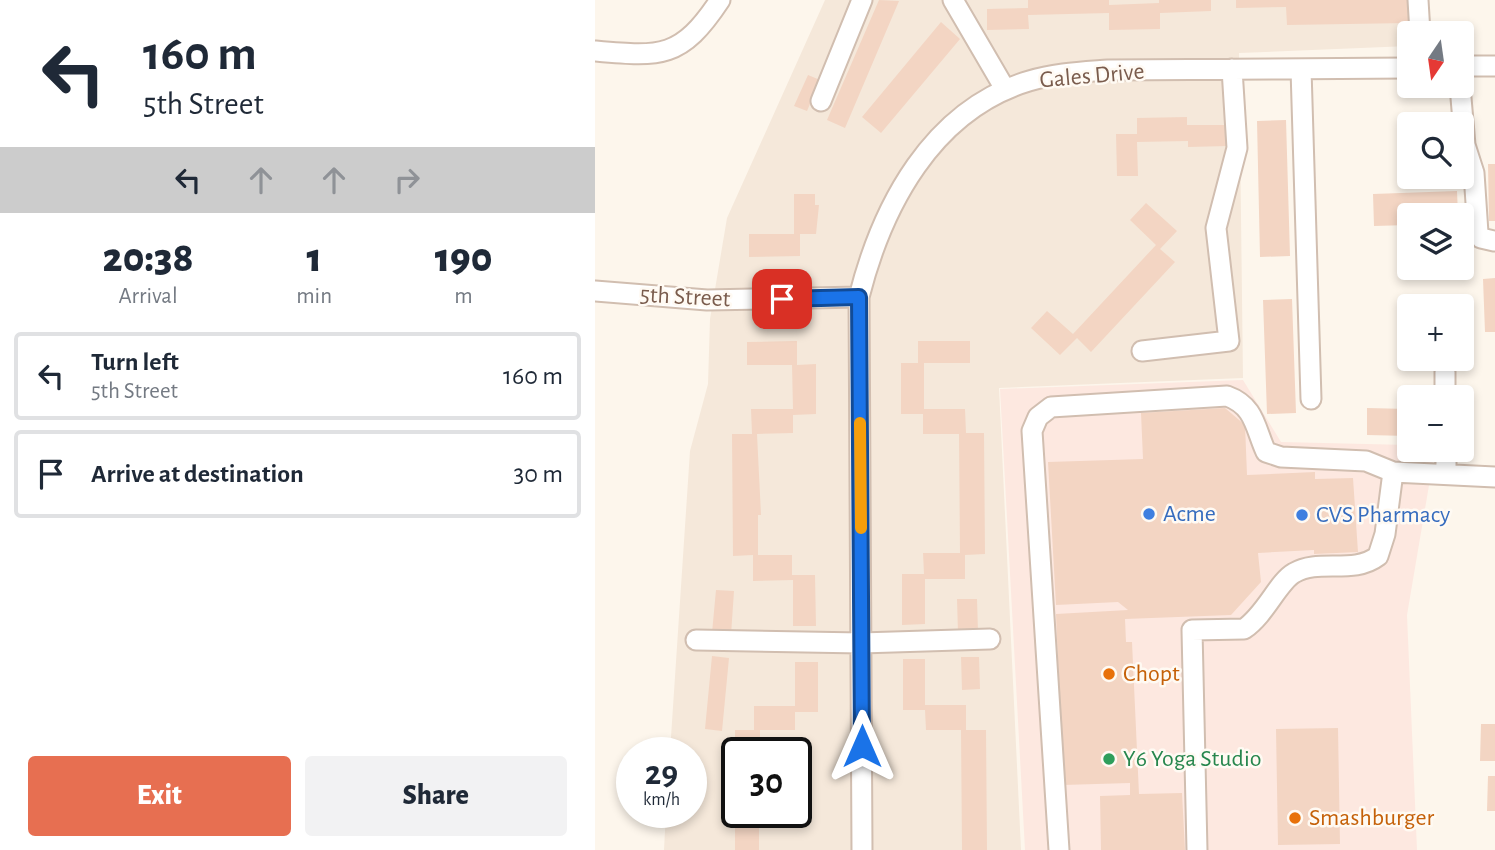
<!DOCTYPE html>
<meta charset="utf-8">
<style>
:root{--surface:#fff;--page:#f2f2f3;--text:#1f2937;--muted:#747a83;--line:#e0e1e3;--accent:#e76f51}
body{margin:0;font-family:"Alegreya Sans",sans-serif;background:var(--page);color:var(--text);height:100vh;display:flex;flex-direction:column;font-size:26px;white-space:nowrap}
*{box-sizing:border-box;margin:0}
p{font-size:23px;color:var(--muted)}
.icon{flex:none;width:38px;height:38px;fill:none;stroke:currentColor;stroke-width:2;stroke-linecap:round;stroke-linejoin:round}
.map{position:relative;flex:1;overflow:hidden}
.details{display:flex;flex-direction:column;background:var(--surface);width:595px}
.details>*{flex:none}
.guide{background:#fff;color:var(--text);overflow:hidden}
.needle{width:46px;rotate:193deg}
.tools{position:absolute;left:802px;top:21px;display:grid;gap:14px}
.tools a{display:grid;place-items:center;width:77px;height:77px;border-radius:7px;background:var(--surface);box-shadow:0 4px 10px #0003;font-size:35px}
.speed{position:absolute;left:21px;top:737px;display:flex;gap:14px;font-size:35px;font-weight:700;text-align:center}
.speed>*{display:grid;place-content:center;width:91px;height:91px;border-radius:50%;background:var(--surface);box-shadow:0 4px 10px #0003;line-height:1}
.speed small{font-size:18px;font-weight:400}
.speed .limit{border:4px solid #111;border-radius:10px;background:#fff;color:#111}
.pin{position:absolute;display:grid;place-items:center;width:60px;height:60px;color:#fff;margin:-30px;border-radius:14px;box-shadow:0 4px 10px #0006}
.me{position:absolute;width:77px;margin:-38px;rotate:0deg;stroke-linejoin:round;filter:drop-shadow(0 0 5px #0008)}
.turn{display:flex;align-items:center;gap:24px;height:147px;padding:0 28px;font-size:32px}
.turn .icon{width:91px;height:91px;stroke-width:2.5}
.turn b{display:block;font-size:49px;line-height:60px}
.lanes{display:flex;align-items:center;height:66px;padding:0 28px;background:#0003;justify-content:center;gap:35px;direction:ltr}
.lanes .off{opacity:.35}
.eta{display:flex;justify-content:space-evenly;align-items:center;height:119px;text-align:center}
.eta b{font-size:42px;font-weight:800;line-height:49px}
.action{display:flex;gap:14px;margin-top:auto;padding:14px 28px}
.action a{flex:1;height:80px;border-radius:7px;background:var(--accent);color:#fff;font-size:28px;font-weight:800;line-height:80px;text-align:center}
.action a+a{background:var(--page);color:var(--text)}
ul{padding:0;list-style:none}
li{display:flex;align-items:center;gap:21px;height:88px;margin:0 14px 10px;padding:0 14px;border:4px solid var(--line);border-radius:7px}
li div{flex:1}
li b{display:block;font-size:26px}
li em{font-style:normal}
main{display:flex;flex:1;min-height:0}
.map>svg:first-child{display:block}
</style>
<main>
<section class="details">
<div class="guide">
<div class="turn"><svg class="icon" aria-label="left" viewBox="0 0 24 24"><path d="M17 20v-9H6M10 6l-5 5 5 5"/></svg><div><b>160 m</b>5th Street</div></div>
<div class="lanes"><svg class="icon" aria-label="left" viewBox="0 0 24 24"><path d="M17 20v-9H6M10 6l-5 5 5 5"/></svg><svg class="icon off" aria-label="ahead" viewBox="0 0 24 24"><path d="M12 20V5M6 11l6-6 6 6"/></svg><svg class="icon off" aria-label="ahead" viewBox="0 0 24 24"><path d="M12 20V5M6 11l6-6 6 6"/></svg><svg class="icon off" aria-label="right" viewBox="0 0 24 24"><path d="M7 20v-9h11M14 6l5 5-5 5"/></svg></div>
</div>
<div class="eta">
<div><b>20:38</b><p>Arrival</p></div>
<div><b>1</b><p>min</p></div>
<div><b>190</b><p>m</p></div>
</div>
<ul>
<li><svg class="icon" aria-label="left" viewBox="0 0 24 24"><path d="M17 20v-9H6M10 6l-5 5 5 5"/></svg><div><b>Turn left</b><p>5th Street</p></div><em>160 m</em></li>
<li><svg class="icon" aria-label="arrive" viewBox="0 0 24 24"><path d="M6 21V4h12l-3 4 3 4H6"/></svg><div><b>Arrive at destination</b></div><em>30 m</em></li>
</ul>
<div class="action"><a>Exit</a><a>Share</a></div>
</section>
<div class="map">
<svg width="900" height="850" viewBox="0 0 900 850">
<rect width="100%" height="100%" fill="#fdf6ec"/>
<path fill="#f5e8da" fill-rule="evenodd" d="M230,0h600l4,33h-20v13l-170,7 4,325 -244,10 22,462h-357l2,-38h25v-60h-21l20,-301 18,-67 2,-65 17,-101zM142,752h59v60h-59z"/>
<path fill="#fde8e0" d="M648,380l38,62 128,3v5h26l-28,165 10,235h-392l-25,-461z"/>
<path fill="#f3d5c3" d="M284,0l20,1 -54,127 -18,-8z
M433,0h81v5l50,-2v-3h52v11l-51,2v16l-51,1v-17l-81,2 1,14 -42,1v-21l41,-1z
M641,0h173v23l-122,2 -1,-18 -50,1z
M346,22l19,17 -79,94 -19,-16z
M213,75l12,5 -13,31 -13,-5z
M592,117v8h41v21l-40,1v-6l-51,1 1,34h-21l-1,-42h21v-16z
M691,120l4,136 -30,1 -3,-136z
M893,164h7v57h-6z
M862,191l1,24h-49v10l-35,1 -1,-32z
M199,194h21v11h4l-3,29h-16v22l-51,1v-23h45z
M551,203l31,28 -17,18 15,13 -84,90 -14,-14 -17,17 -29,-27 16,-17 26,23 83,-89 -26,-25z
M900,278v54h-10l-2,-53z
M697,299l4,114 -29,1 -4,-114z
M202,341v24l19,-1v50l-23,1v18l-36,1 4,81h-3v40h34v20h23l1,51h-23v-46l-40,1v-26l-20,1 -1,-122h20l-1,-25h42l-1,-44h-45v-23z
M323,341h52v22h-46v46h41l1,24h18l1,121 -20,1v24h-40v45l-23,1v-51h22l-1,-21h37l-1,-119h-36v-20h-22v-51h17z
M630,408l20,17 2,50 68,-3v7l38,-1 5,74 -44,2v-4l-56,3 3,29 -30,33 -106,4 1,23h6l7,152 43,-1 3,57h-84l-1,-54 30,-1v-12l-67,2 -7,-171 72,-4 -10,-8 -62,3 -8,-143 95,-3 -2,-46z
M772,408l42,1v27l-42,-1z
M121,590l18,1 -3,44 -19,-2z
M362,599h20l1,33 -20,1z
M117,656l17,2 -7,73 -17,-2z
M366,657h18l1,32 -18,1z
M308,659h22v46h41v25h20l1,120h-25l-1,-120h-35l-1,-20h-22z
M200,662h23v50h-23v18h-35v22h-25v-22h19v-24h41z
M886,724h14v37h-15z
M743,728l2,116 -62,1 -2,-116z
M893,776h7v35h-8z
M140,812h24v38h-24z"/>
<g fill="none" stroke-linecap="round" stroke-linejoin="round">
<g stroke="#d1beb0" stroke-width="23">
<path id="minor" d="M358,0l52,89
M823,0l2,33
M0,51c66,6 86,8 125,-51
M866,66h34
M706,69l10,330
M865,86l5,59 9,28 4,60 3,5 13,3
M226,101l41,-101
M0,291l112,9 152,-3
M547,351l87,-10 -13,-113 21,-80 -5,-79
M850,372v25
M851,450v24
M101,640l165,3 129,-4
M267,850l-3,-553c23,-91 73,-187 170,-216 26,-8 53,-9 79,-11l301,-2
M464,850l-27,-419 6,-14 13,-10 176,-11c28,10 28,32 39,56l15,5 85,4 27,11
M602,850l-5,-220 52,-1c22,-15 34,-47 50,-56 25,-15 59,2 84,-17l7,-22 8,-62 102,5"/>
</g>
<use href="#minor" stroke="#fff" stroke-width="19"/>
</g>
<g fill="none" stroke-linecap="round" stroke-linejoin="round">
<g stroke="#114b97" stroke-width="18">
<path id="route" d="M187,299l77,-2 3,449"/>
</g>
<use href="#route" stroke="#1a73e8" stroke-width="12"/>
<path stroke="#f59e0b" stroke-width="12" d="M265,423l1,105"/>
</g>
<g fill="#3f7fe0" stroke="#fffaf3" stroke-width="2.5">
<circle cx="554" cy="514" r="7"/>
<circle cx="707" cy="515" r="7"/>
</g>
<g fill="#e8710a" stroke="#fffaf3" stroke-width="2.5">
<circle cx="514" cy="674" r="7"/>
<circle cx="700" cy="818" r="7"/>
</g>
<circle fill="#2e9e5b" stroke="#fffaf3" stroke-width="2.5" cx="514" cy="759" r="7"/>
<g text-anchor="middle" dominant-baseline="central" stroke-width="5" stroke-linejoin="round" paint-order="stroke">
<g font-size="24" fill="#7a5c4d" stroke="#fffaf3">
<text transform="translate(497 76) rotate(-5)">Gales Drive</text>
<text transform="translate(90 297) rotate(3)">5th Street</text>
</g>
<g font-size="24" fill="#366cbe" stroke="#fffaf3" text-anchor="start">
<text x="568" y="514">Acme</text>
<text x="721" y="515">CVS Pharmacy</text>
</g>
<g font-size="24" fill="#c56008" stroke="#fffaf3" text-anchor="start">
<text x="528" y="674">Chopt</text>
<text x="714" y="818">Smashburger</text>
</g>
<g font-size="24" fill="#27864d" stroke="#fffaf3" text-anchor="start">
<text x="528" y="759">Y6 Yoga Studio</text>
</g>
</g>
</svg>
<div class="tools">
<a><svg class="needle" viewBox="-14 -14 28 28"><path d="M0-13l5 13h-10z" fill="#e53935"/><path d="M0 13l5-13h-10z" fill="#747a83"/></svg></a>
<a><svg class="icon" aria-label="search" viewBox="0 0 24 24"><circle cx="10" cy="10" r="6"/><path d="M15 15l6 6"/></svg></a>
<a><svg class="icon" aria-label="layers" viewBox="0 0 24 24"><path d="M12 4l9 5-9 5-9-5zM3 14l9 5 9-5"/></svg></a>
<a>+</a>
<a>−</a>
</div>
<div class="speed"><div>29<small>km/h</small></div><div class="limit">30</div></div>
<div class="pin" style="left:187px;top:299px;background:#d93025"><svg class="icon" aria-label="arrive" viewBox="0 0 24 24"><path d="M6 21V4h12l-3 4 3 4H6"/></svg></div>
<svg class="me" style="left:267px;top:746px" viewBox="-20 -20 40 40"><path d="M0-17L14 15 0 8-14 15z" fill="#1a73e8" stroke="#fff" stroke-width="4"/></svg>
</div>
</main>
